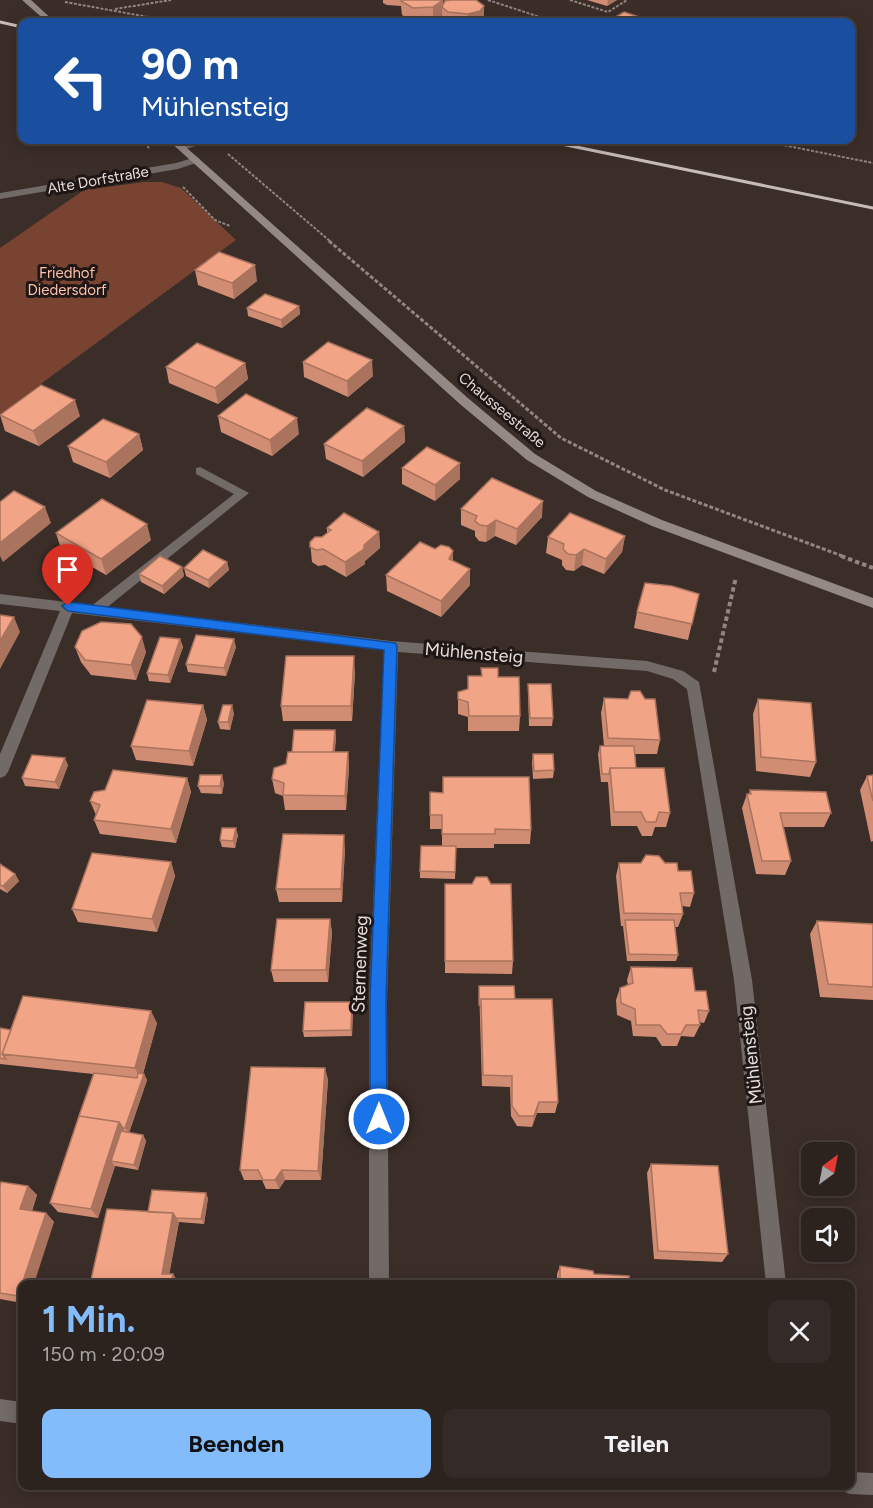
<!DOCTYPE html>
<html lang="de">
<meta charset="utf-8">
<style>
:root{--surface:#2c221e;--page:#342a27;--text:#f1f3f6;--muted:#a6a4a4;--line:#483f3c;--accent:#82bcfa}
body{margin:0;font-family:Figtree,sans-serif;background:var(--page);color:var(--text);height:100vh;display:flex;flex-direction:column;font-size:22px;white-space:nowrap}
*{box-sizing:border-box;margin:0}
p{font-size:20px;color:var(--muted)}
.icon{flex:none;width:33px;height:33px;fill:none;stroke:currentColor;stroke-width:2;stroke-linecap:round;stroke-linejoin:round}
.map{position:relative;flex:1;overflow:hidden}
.drawer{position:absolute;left:18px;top:1280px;width:837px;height:210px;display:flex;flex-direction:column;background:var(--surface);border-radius:12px;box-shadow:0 3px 15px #0003,0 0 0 2px var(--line)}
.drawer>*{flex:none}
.hud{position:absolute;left:18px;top:18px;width:837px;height:126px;border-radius:12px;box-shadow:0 3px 15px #0003,0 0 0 2px var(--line);background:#1a4fa0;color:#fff;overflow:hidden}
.needle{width:39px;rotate:32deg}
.fabs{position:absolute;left:801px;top:1142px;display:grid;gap:12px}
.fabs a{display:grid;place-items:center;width:54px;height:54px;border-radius:12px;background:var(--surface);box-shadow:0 3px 15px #0003,0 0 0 2px var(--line);font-size:30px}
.pin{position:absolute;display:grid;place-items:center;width:51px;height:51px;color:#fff;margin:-62px -26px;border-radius:50% 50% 50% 0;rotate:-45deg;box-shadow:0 0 6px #0007}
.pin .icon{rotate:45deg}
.me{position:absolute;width:66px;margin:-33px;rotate:0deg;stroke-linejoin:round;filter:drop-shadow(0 0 4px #0008)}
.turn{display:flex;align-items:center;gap:21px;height:126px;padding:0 24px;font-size:27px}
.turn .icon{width:78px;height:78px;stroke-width:2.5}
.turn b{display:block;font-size:42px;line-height:51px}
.round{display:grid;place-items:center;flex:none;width:63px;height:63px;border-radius:12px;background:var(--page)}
.overview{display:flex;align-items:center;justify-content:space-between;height:102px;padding:0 24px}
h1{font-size:36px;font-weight:700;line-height:45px;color:var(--accent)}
.cta{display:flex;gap:12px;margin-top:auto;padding:12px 24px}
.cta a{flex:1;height:69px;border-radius:12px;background:var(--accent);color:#111;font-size:24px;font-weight:700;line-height:69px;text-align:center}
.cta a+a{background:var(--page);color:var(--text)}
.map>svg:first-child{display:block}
</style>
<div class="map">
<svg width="873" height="1508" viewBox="0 0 873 1508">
<rect width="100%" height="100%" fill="#3b2d28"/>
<path fill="#784431" d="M144,182h18l19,6 55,52 -236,174v-166l84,-58z"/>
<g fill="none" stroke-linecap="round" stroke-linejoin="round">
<path stroke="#918581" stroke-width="2" stroke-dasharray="3 1.5" stroke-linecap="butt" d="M488,0l58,19
M570,0l38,12 19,-12
M65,2l111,20
M115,9l56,-9
M141,140l8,8
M758,140l115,23
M228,154l103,88
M183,187l32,33 15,6"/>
<path stroke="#918581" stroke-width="3" stroke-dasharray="4 2" stroke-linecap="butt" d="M329,241l232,197 104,52 180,67"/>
<path stroke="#918581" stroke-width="4" stroke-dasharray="4.5 3" stroke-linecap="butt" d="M841,556l32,12
M714,672l22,-95"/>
<path fill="#716a67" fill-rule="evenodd" d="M202,140h14l-34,10 -5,-3z
M200,467l49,26 -149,120h-10l-2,-3 2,-3 144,-113 -38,-20v-6z"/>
<path fill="#716a67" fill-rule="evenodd" d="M196,157l3,1v4l-21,7 -178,30v-6l176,-30z
M0,594l391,47 256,20 36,10 16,11 53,298 34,304h-20l-32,-304 -47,-291 -14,-10 -26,-8 -249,-19 -11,348 2,284h-20v-284l15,-350 -312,-37 -64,159 -3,4 -5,2v-24l60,-143 -60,-7z
M0,1399l22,3v22l-22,-3z
M850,1472l23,1v22l-23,-1 -8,-3 -2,-6h10z"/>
<path fill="#958985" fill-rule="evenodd" d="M22,0h9l24,22h-8z
M168,140h10l291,259 66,55 61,37 66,29 211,78v10l-221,-82 -64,-29 -61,-37 -66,-55z"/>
<path stroke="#c6bbb8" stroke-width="3" d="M0,22l22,5
M542,140l331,68"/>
</g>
<path fill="#d08d74" d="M383,0h60v5l3,-4 -2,-1h32l8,20 -2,2h-38l-2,-1v-6l-9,7h-20l-11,-7 -1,-9 -14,-1 -4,-2z
M587,0h30l-10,6z
M612,19l23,3h-23z
M195,270l62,11 -23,18 -36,-14z
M299,306l1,8 -18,14 -34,-12 -1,-8z
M303,362l70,14 -25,21 -44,-20z
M245,363l3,16 -30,25 -49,-21 -3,-16z
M0,415l80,1 -41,30 -34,-15z
M218,416l81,18 -27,22 -51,-24z
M404,426l1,16 -42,35 -37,-18 -2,-15z
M139,434l4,16 -33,28 -37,-16 -5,-16z
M402,468l58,11 -25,22 -33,-17z
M461,509l81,8 -26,28 -21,-9 -9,6 -7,-1 -4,-5v-5l-14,-6z
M327,528l52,4 1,16 -15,13v3l-19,13 -21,-12 -7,1 -6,-4 -2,-20 12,-5 5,-4z
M56,533l95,7 -45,35 -45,-26z
M625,536l-3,16 -18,22 -22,-9 -8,6 -8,-1 -4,-5v-5l-16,-7 2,-16z
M435,549l18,2v10l17,8v16l-29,32 -54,-26 -1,-16z
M227,562l2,8 -20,18 -23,-12 -2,-8z
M182,567l2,9 -20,18 -23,-12 -2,-8z
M699,594l-11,46 -54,-12 3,-16z
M180,639l3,8 -13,36 -21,-2 -2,-8z
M75,647l71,5 -10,28 -45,-5 -10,-13z
M236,647l-10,29 -38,-4 -2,-8z
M481,668l17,9 22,39 -1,15h-51v-14l-10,-3v-22l10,-3v-13h13z
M355,672l-3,49h-69l-2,-15z
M528,684l25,34 -1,8h-23l-1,-34z
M604,698l56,42 -3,14h-22l1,14 34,45 -4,14h-11l-3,9h-10l-5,-10h-26l-3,-44h-7l-3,-28 2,-8h4l-3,-33z
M758,699l58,63 -6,15 -54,-6 -3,-57z
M203,705l4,15 -14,46 -57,-6 -5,-14z
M234,713l-4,17 -10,-1 -2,-7z
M335,730l1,8 -2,14h14l1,15 -3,43h-61l-2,-14 -8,-3 -3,-14 14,-15 6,-12z
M533,754l21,16 -1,8 -20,1 -1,-17z
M68,765l-9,24 -34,-3 -3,-8z
M873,775v66l-2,1 -11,-52 7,-14z
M187,778l4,14 -15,51 -76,-9 -6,-14 2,-5 -6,-14z
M224,783l-2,11 -21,-1 -3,-7z
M750,790l81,23 -7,14h-41l8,34 -6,14 -29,-1 -14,-66 5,-14h2z
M430,792l101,38 -1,14h-36v4h-38l-1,31 -35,-1v-7l22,-25v-17h-12z
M238,835l-3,13 -13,-1 -2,-7z
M345,849l-3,53h-63l-3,-13z
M171,862l4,14 -18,56 -79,-10 -6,-13z
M619,863h46l13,8 16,22 -4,14 -8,-1 1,8 -5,13h-3l3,28 -2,6h-49l-4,-35h-2l-5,-50z
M0,864l15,10 4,7 -12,12 -7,-4z
M445,884h27l41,77 -1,13 -67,-1z
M330,919l2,14 -4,49h-54l-3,-12z
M817,921l56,3v76l-53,-3 -10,-63z
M631,967l64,24 14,20 -5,12 -5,-1 1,3 -6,12 -13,-1 -4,10h-15l-6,-9 -23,-1 -2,-15 -14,-6 -1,-15 4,-12 8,-3 -1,-5z
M479,986l36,13 43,103 -3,11h-18l-5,14 -15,-1 -6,-10 -1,-29 -28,-1z
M352,1002l1,6 -1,28 -48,1 -1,-6z
M157,1023l-14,51h1l3,6 -18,53 14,2 3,6 -8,29 -23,-4 -17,52 -40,-6 -8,-9 43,-129 -93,-10v-36l11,2z
M328,1079l-7,101h-36l-6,9h-13l-4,-9h-18l-4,-10z
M651,1164l77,90 -6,8 -68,-3 -7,-86z
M0,1186h28l9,9 -5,16 14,2 8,9 -32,62v19l-22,-4z
M208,1198l-4,26 -25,-2 -10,52h4l5,8 -88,2 58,-72z
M560,1266l34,8 36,10h-73v-10z"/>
<path fill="#a9735e" d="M443,0l-1,15 -9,7v-15z
M608,0h9l-10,6z
M484,6v14l-2,2h-14v-8z
M636,16l-1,6h-10z
M255,265l2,16 -23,18 -2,-16z
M299,306l1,8 -18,14 -1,-8z
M372,360l1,16 -25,21 -1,-16z
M245,363l3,16 -30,25 -3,-16z
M75,400l5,16 -41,30 -6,-15z
M297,418l2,16 -27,22 -2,-16z
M404,426l1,16 -42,35 -1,-16z
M139,434l4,16 -33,28 -4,-16z
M460,463v16l-25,22v-16z
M543,501l-1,16 -26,28 1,-16z
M45,507l6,16 -48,39 -3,-6v-13z
M496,520l-1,16 -9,6 1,-16z
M147,524l4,16 -45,35 -5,-16z
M379,532l1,16 -15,13v3l-19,13 -1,-15z
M625,536l-3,16 -18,22 2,-15z
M584,549l-2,16 -8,6 2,-16z
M453,551v16l-4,-8z
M227,562l2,8 -20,18 -1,-8z
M182,567l2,9 -20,18 -2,-8z
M470,569v16l-29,32v-16z
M14,617l6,15 -20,37v-28z
M142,637l4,15 -10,28 -5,-15z
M180,639l3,8 -13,36 -2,-8z
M234,639l2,8 -10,29 -2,-8z
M354,656l1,16 -3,49 -1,-15z
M203,705l4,15 -14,46 -4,-15z
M232,705l2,8 -4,17 -2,-8z
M335,730l1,8 -2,26 -1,-7z
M348,752l1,15 -3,43 -1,-14z
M65,758l3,7 -9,24 -4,-7z
M222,775l2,8 -2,11 -2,-8z
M187,778l4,14 -15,51 -5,-14z
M236,828l2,7 -3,13 -2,-7z
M344,835l1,14 -3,53 -1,-13z
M171,862l4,14 -18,56 -5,-13z
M15,874l4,7 -12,12 -4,-7z
M330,919l2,14 -4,49 -2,-12z
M352,1002l1,6 -1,28 -1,-6z
M151,1011l6,12 -16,57 -6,-12z
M325,1068l3,11 -7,101 -3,-9z
M144,1074l3,6 -18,53 -4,-5z
M539,1102l-2,11 -5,14 2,-11z
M119,1122l7,11 -15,28 4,5 -17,52 -7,-9z
M143,1135l3,6 -8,29 -4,-5z
M282,1170l3,10 -6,9 -4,-9z
M28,1186l9,9 -8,23 -9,-9z
M206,1193l2,5 -4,26 -3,-5z
M46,1213l8,9 -20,62h-12v16l-4,-4z
M173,1213l6,9 -11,60 -6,-8z
M173,1274l5,8v2h-7z"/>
<path fill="#f2a487" stroke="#a9735e" stroke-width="1.5" d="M402,0h41l-10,7 -20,1 -12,-7z
M450,0h26l8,6 -4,5 -12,3 -20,-2 -6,-5 3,-6z
M624,12l12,4 -11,6 -13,-3z
M219,252l36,13 -23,18 -37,-13z
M265,294l34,12 -18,14 -34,-12z
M328,342l44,18 -25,21 -44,-19z
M197,343l48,20 -30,25 -49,-21z
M41,385l34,15 -42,31 -33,-16z
M246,394l51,24 -27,22 -52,-24z
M367,408l37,18 -42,35 -38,-17z
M103,419l36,15 -33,28 -38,-16z
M427,447l33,16 -25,22 -33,-17z
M492,478l51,23 -26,28 -21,-9 -9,6 -7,-1 -5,-4 2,-5 -16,-7z
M14,491l31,16 -45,36v-41z
M102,499l45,25 -46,35 -45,-26z
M344,513l35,19 -15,13v4l-19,13 -22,-13 -7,1 -6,-3v-5l5,-5h7l9,-7 -4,-2z
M570,513l55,23 -19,23 -22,-10 -8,6 -8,-1 -5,-5 1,-5 -16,-7z
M420,542l15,7 6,-4 8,2 4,4 -4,8 21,10 -29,32 -55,-26z
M203,550l24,12 -19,18 -24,-12z
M160,556l22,11 -20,19 -23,-12z
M645,583l27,3 27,8 -7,30 -55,-12z
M0,615l14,2 -14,24z
M101,622l30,2 11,13 -11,28 -46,-5 -10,-13 7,-16z
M196,635l38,4 -10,29 -38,-4z
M160,637l20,2 -12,36 -21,-2z
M286,656h68l-3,50h-70z
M481,668h17v9h21l1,39h-51l-1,-14 -10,-3v-7l10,-3v-13h14z
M528,684h23l2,34h-23z
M631,691h9l5,8h10l5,41 -52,-2 -4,-40 24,1z
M758,699l53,4 5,59 -55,-5z
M147,700l56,5 -14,46 -58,-5z
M223,705h9l-4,17h-10z
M294,730h41l-2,22h-41z
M600,746h34l2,22h-26l-1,6h-7z
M288,752h60l-3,44 -62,-1 1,-12 -12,-4 2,-11 12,-4z
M533,754h20l1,16 -20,1z
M32,755l33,3 -10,24 -33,-4z
M610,768h54l6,45 -11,-1 -3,10h-10l-5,-10h-27z
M113,770l74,8 -16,51 -77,-9 6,-15 -10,-4 4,-9 11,-2z
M200,775h22l-2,11h-22z
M873,775v26l-6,-25z
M443,777h86l2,53 -36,-1v5h-53v-19h-12v-23l13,1z
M750,790l76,2 5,21h-51l11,48h-29l-15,-67h4z
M222,828h14l-3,13 -13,-1z
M283,834l61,1 -3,54h-65z
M421,846h35l-1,26 -35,-1z
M92,853l79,9 -19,57 -80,-10z
M646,855l13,1 6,7h12l1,8h13l3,22h-14l3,21 -59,-1 -5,-50h22z
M0,864l15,10 -12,12 -3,-1z
M476,877h11l4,7h20l2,77h-68v-77h27z
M277,919h53l-4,51h-55z
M625,920h49l4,35 -49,-1z
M817,921l56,3v63l-45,-3z
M631,967l61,1 3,23h11l3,20 -11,-1 2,15h-14l-5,9h-14l-7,-9h-24l-1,-16 -14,-6 -1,-15 13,-5z
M479,986h35l1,13h-34v6h-2z
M23,996l128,15 -16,57 -133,-14z
M481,999h71l6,103h-19l-5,14h-15l-7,-10v-30l-29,-1z
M305,1002h47l-1,28 -48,1z
M0,1028l11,2 -9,24 4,5 -6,-1z
M251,1067l74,1 -7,103 -36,-1 -7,10h-12l-5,-10h-18z
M94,1073l43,5 1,-5 6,1 -19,54h-2l-4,-6 -40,-6z
M79,1116l40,6 -28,87 -41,-6z
M121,1131l22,4 -9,30 -23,-4z
M651,1164l67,2 10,88 -70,-3z
M1,1182l27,4 -8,23 26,4 -28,83 -18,-3v-107z
M152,1190l54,3 -5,26 -25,-1 -3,-5 -25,-1z
M107,1209l66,4 -11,61h11l-2,10h-81z
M560,1266l33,5 1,3 35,2 1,8h-70z
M706,1282l23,2h-23z"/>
<path fill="#1a73e8" stroke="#114b97" stroke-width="1.5" d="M68,602l327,41 2,3 -11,354 1,119 -2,5 -6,3 -6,-3 -3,-5v-119l14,-350 -316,-39 -6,-5z"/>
<g text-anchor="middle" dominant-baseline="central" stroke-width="6" stroke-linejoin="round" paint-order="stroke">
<g font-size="15" fill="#e6dcd9" stroke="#1e1715">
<text transform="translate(98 180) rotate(-10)">Alte Dorfstraße</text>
<text transform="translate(502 410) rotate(40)">Chausseestraße</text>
</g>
<g font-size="15" fill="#fec0a9" stroke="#1e1715">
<text x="67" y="273">Friedhof<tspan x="67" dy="17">Diedersdorf</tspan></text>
</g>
<g font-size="18" fill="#e6dcd9" stroke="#1e1715">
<text transform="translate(474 653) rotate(5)">Mühlensteig</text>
<text transform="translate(360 964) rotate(-88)">Sternenweg</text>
<text transform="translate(751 1055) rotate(-96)">Mühlensteig</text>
</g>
</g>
</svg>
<div class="fabs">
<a><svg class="needle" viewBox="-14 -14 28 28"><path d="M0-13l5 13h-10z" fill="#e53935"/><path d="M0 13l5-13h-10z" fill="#a6a4a4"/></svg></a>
<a><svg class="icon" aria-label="sound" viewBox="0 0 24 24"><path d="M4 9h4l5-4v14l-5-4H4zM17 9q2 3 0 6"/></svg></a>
</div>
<div class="pin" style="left:68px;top:606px;background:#d93025"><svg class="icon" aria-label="arrive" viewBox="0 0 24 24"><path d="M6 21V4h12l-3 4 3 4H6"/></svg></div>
<svg class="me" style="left:379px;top:1119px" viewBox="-20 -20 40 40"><circle r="17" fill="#1a73e8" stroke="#fff" stroke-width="3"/><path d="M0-11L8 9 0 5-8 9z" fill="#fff"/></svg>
<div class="hud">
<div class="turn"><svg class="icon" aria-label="left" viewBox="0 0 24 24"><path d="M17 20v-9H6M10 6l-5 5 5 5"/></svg><div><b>90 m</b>Mühlensteig</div></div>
</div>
<section class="drawer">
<div class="overview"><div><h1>1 Min.</h1><p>150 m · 20:09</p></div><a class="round"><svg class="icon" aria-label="close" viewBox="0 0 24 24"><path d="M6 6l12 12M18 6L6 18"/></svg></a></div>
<div class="cta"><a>Beenden</a><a>Teilen</a></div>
</section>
</div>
